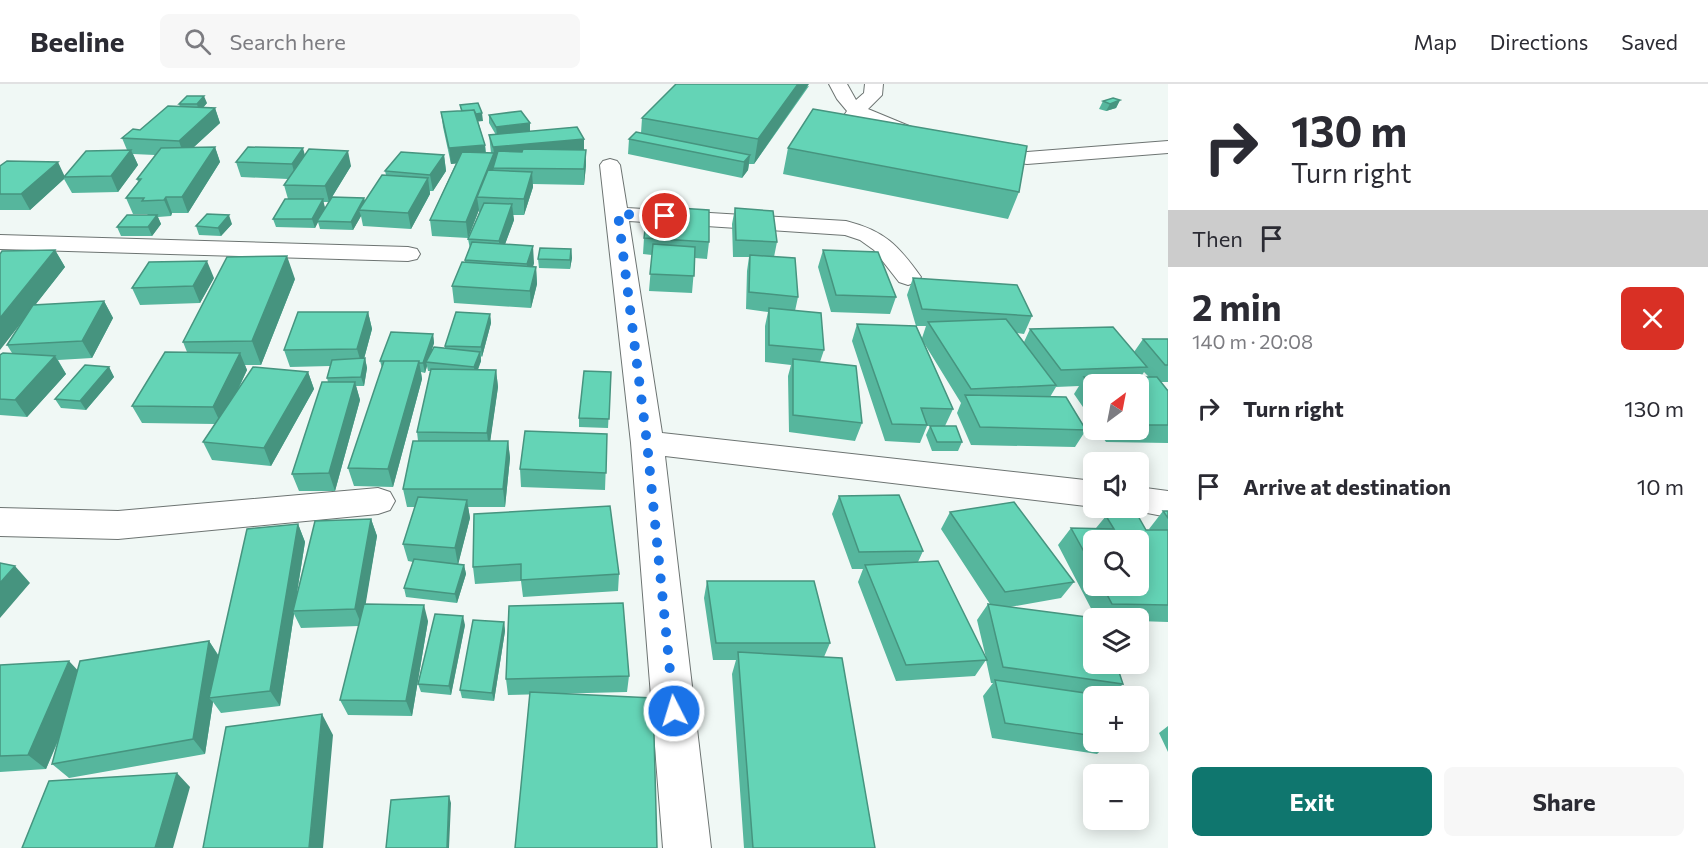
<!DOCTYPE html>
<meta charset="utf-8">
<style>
:root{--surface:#fff;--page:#f7f7f7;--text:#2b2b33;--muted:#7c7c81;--line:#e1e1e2;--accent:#0f766e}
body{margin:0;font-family:Commissioner,sans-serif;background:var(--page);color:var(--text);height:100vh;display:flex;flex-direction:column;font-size:22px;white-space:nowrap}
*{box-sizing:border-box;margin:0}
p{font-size:20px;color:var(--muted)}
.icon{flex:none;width:33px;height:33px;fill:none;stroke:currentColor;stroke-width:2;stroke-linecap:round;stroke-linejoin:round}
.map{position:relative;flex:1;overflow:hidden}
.panel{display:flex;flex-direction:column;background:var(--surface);width:540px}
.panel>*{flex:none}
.hud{background:#fff;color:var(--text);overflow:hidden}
.needle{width:39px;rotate:32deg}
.controls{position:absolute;left:1083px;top:290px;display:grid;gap:12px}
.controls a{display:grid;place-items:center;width:66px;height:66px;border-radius:9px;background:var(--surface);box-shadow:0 3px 15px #0003;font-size:30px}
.pin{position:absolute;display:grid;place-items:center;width:51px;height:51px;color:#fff;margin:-26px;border:3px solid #fff;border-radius:50%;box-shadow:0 2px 6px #0007}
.me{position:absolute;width:66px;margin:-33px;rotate:355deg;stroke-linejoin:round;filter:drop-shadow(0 0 4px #0008)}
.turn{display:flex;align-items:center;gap:21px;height:126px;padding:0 24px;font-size:27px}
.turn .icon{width:78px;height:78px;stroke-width:2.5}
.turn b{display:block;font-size:42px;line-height:51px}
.then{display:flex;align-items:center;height:57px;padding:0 24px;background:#0003;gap:12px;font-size:22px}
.round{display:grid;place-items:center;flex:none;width:63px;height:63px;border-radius:9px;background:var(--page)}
.headline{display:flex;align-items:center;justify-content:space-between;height:102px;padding:0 24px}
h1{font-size:36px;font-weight:700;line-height:45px}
.action{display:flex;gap:12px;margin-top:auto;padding:12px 24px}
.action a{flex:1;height:69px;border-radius:9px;background:var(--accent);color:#fff;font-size:24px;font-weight:700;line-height:69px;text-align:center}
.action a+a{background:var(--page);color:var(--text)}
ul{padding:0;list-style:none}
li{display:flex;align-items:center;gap:18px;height:78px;padding:0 24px}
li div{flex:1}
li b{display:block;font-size:22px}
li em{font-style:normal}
header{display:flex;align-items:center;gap:36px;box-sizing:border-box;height:84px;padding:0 30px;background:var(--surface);border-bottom:2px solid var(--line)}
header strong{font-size:28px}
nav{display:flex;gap:33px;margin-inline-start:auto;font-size:21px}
.search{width:420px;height:54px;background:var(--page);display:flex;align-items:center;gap:15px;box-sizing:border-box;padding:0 21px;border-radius:9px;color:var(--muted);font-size:22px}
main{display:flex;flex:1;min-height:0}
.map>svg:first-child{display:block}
</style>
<header>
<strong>Beeline</strong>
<div class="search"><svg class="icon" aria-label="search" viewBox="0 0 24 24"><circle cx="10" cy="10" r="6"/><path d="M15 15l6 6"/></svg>Search here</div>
<nav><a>Map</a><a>Directions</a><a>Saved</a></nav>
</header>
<main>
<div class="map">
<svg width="1168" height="764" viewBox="0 0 1168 764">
<rect width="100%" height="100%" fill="#f0f8f5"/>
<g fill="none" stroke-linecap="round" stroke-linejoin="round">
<g stroke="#6d7472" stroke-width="2">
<path id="minor" d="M829,0h18l9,16 8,-7 1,-9h18l-1,11 -14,14 58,24 3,4 -3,4h-14l-52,-21 -7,11h-14l-3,-4 11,-16 -10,-12z
M1168,57v12l-141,11 -46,-6 -7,-2 -3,-4 3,-4 7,-2 46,6z
M610,75l7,2 3,4 7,43 219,13c39,10 52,24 75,56l-4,5 -9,3 -9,-3 -25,-32 -14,-10 -15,-5 -216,-14 33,212 432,48v26l-429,-51 46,392h-48l-32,-405 -31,-278 3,-4z
M0,151l408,12 9,2 3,5 -3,5 -9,2 -408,-12z
M1138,403l30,4v26l-42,-8 -1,-2h13z
M378,404l12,4 5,9 -5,9 -12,4 -260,25 -118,-3v-28l118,3z"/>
</g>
<use href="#minor" fill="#fff" fill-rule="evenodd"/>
</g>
<path fill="#56b69d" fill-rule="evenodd" d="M809,2l-55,78h-5l-1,6 -6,8 -114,-24 1,-15 12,-6 1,-15z
M1120,16l-4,8 -10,3 -7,-2 4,-8z
M207,19l-4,5h12l5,15 -26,24h21l5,15 -32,51h-16l-1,3 -13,1 3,7 -9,12h-31l-4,-9 31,-12 -1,-1h-14l-7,-16 12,-16 -1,-3 18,-24 -22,-1 5,11 -20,27 -46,1 -8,-14 -34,31h-30v-44l65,10 62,-26 -5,-12 18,-8 40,-23 -1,-3z
M460,21l23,16h-5l7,24 1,8h5l-2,-18h7l-7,-12v-8l41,16 -16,2 70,17 2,15 -2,20 -51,-1v3l-9,28h-11l1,5 -9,24 29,19 -1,4h3l1,17 -6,24 -77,-5 -2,-17 13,-24v-2l5,-11 -2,-10 11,-26v-3l-11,28 -36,-2 -2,-16 26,-57 -5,1 -8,-37 -2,-15 20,-1z
M788,64l231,44 -11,27 -225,-45z
M305,71l46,11 -19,31 32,1 1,3 21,-26 -1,-4 59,-16 2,16 -13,20h-3v3l-19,35 -48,-3 -2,-10 -8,14 -33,-1 -2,-7 -3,6 -39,-1 -3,-8 15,-20 -4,-14 4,-6 -47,-2 -5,-15zM323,118h6l-4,6z
M735,124l42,34 -3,15 24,40 -3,14 29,39 -4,12 42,61 -7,18 -66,-9 -1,-56 3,-11 -26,-3v-36l3,-14 -22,-3 1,-38 2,-14h-16l-1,-33z
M232,140l-11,12 -22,-1 -3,-9z
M644,154l65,4 -2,17 -12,-1 -3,35 -43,-2 3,-36 -9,-1z
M571,165l1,9 -2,11 -31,-1 -1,-9z
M55,166l10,17 -30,38 69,-4 9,17 -21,40 -34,2 8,14 -39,43 -27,-2v-60l12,-2 -5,-8 17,-26z
M823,166l73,47 -6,17 -59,-2 -13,-45z
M214,194l-14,25 -60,2 -8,-17z
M913,194l119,38 -8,18 -7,-1 7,9 6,-13 104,23 9,-13h25v43h-7l7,8v53l-62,-1 -9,-13h41v-45h-44v39l-20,-29 5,-8 -23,1 -6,10 36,33 -11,17 -104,-2 -14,-32 4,-10 -37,-60 29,66 -8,17 17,16 -4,9h-26l-6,-16 4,-9h-3l-7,17 -35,-2 -33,-100 5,-17 59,2 -9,-31zM916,242h10l-4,12zM1144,288l5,5h-8z
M295,195l-34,86h-16l2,5 -9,20 70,-18 6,17 -43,77 -59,-6 -9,-18 12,-18 -73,-1 -10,-17 55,-54 -4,-10z
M368,228l4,17 -8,30 1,-1 2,10 -3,18h-8l4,14 -25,91h-36l-7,-17 36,-92 -1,-4 3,-12 -40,1 -6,-17z
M490,230l1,9 -9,34 -1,-1v5l-3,9h18l2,17 -8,54h18l2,17 -5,49h-37l2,11 -12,46 6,1 2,9 -9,29 -51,-6 -2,-9 9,-26 -5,-1 -5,-17 12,-37h-8l-4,-18 15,-48 -1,-9 14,-61h-3l-1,-5 -2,7 -4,-1 1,7 -29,108 -39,-1 -6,-18 34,-100 -2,-7 53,-27 1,9 -2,6 13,-1v-2z
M109,283l5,10 -28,33 -25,-2 -6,-9z
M611,288l-3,56 -29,-1v-9z
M607,350l-2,56 -84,-3 -1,-18z
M839,412l84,55 -5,11 68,96 -9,-38 11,-16h2l-49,-75 9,-17 124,70 -13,16 -51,9 113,77 -12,12h-17v45h17l-14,13 -105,-16 -9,-42 10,-13h-2l-5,-23 -11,16 -79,5 -38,-99 5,-13h-11l-20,-55z
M1163,427h5v111l-30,-1v-3h-42l-38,-73 13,-17h25l10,-12 40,14h4l-1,-1zM1094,456l44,45h-44z
M474,430l145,60 -1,17 -95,6 -2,-16 -46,3 -2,-17z
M371,435l6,17 -12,68 63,17 -16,95 -64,-1 -8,-15 19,-74 -58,2 -7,-14 -14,92 -59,7 -8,-11 -8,52 -136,24 -17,-14 8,-27 -14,32 -46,3v-107l78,5 131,-29 10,15 79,-132 7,18 -8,51z
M707,497l123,62 -6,14 51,191h-131l-12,-174 4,-14h-23l-9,-62z
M504,538l1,9 -11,70 -32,-3 -2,-8z
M465,541l-14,70 -30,-3 -3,-8z
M629,592l-2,16 -119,3 -2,-16z
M1168,642v26l-9,-19z"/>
<path fill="#46947f" d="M798,0h11l-55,80 4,-25z
M204,12l3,7 -8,9 -2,-8z
M1120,16l-4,8 -10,3 4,-7z
M215,24l5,15 -36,33 -5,-15z
M482,29l1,8 -18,2 -1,-8z
M530,39v8l-33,4 -1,-8z
M584,55v15l-90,9v-9l1,14h-2l1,3 -17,26 2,13 -11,28 -2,-16 28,-69 -1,-6z
M485,61l1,16 -35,3 -2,-16z
M215,63l5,15 -32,51 -6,-16z
M303,64l4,15 -11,16 -4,-15z
M131,66l7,15 -20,27 -7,-16z
M586,66v15l-2,20v-16z
M348,67l3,15 -22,36 -4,-16z
M444,71l2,16 -13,20 -3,-16z
M750,71l-2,15 -6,8 2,-16z
M58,78l7,15h-1v2l-34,31 -9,-16z
M532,88l1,15 -9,28v-16z
M428,94l2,16 -19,35 -3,-16z
M166,113l6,16 -1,3 -7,-16z
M364,114l2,8 -7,4 2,6 -8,14 -2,-8z
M323,115l2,9 -10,20 -3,-9z
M512,120l2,16 -14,38 -1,-17z
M157,131l4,9 -9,12 -4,-9z
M229,131l3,9 -11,12 -3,-8z
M533,162l1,17 -6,18 -1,-17z
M571,165l1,9 -2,11v-9z
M55,166l10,17 -65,83v-32z
M287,172l8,23 -34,86 -9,-24z
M207,177l7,17 -14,25 -7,-17z
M536,183l1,17 -6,24 -1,-17z
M104,217l9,17 -21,40 -10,-17z
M368,228l4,17 -10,37 -5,-17z
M490,230l1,9 -9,34 -1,-10z
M433,250l1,9 -6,19h-2l1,4 -2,7 -2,-10z
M480,268l1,9 -6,15 -1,-9z
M240,269l7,17 -26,54 -8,-17z
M55,272l11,18 -39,43 -12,-17z
M365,274l2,10 -3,18 -3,-9z
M419,277l3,18 -29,108 -5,-18z
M109,283l5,10 -28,33 -6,-9z
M496,286l2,17 -9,63 -2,-17z
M308,288l6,17 -43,77 -7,-18z
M355,298l5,18 -25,91 -6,-18z
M508,357l2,17 -5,49 -2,-18z
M467,416l3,18 -12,47 -3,-17z
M371,435l6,17 -15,90 -7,-17z
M298,440l7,18 -11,69h-1l1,3 -14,92 -10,-15z
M464,481l2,9 -9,29 -2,-9z
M15,482l15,17 -30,35v-35z
M424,521l4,16 -16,95 -6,-15z
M463,532l2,9 -14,70 -2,-9z
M504,538l1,9 -11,70 -2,-8z
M209,557l10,16 -10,41 4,4 -8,52 -12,-15z
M69,577l15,16 -38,92 -18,-14z
M322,630l11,21 -10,113h-14z
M177,689l13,14 -17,61h-18z
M449,712l2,7 -2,45h-2z"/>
<path fill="#64d4b6" stroke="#46947f" stroke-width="1.5" d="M676,0h122l-40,55 -116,-21z
M187,12h17l-7,8h-18z
M1113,14l7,2 -10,4 -7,-3z
M478,19l4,10 -6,1 -2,-4 -12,1 -2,-6z
M168,22l47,2 -36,33 -57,-3 11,-9 7,1z
M813,25l214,37 -8,46 -231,-44z
M474,26l11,35 -36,3 -8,-36z
M521,27l9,12 -34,4 -7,-12z
M577,43l7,12 -91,8 -4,-12z
M636,48l114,23 -6,7 -115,-23z
M215,63l-33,50h-16l-2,3 -22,1 2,-3h-18l15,-19h-4l24,-31z
M248,63l55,1 -11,16 -56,-2z
M309,65l39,2 -23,35 -41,-1z
M523,65l63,1 -2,19 -91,-1 5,-17 24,1z
M131,66l-20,26 -47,1 22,-26z
M401,68l43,3 -14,20 -45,-4z
M462,68l32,1 -28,69 -36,-2z
M7,77l51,1 -37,32h-21v-28z
M488,86l44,2 -8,27 -47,-2z
M382,91l46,3 -20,35 -49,-3z
M332,113l32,1 -13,24 -34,-1z
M285,115h38l-11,20h-39z
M484,119l28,1 -13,37 -31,-2z
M648,122l61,4v32l-65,-4z
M735,124l38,3 4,31 -41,-2z
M207,130l22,1 -11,13 -22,-2z
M127,131h30l-9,12h-31z
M472,158l61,4 -6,18 -62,-4z
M653,160l42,3 -1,29 -44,-2z
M540,164l31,1 -1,11 -32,-1z
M55,166l-55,68v-64l2,-3z
M823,166l55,2 18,45 -60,-2z
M750,171l45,3 3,39 -49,-5z
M287,172l-35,85 -69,1 44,-85z
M207,177l-14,25 -61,2 17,-26z
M462,178l74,5 -6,24 -78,-5z
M913,194l104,7 15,31 -110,-7z
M104,217l-22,40 -75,4 26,-40z
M769,224l52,5 3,37 -55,-5z
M298,228h70l-11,37 -73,1z
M456,228l34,2 -9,33 -36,-1z
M1006,235l50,66 -85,4 -43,-67z
M857,240l59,2 37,83 -32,-1 6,17 -35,-1z
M1113,243l34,40 -86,3 -31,-41z
M391,248l42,2 -10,29h-4v-2h-39z
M1143,255h25v26h-3z
M434,263l46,5 -6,15 -48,-5z
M165,268l75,1 -27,54 -81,-1z
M3,269l52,3 -40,44 -15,-1v-44z
M365,274l-4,19 -34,1 5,-18z
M793,275l63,7 6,57 -69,-8z
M384,277h35l-31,108 -40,-1z
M85,281l24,2 -29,34 -25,-2z
M253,283l55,5 -44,76 -61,-6z
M431,285l65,1 -9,63 -70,-1z
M584,287l27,1 -2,47 -30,-1z
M1084,293h73l11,14v34h-30v-41h-44v6z
M322,298h33l-26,91 -37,1z
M965,311l101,2 20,33 -106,-3z
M930,342h26l6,16h-25z
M525,347l82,3 -1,39 -86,-4z
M413,357h95l-5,48h-100z
M899,411l24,56 -64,1 -20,-56z
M418,413l49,3 -12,48 -52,-4z
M1014,418l60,80 -69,10 -55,-80z
M610,422l9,68 -98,6v-16l-48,3 1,-53z
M1163,427h5v7z
M1106,432h32l8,14h22v75l-56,-1 -10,-19h36v-45h-44v30l-23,-42 43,1z
M371,435l-16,90 -62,2 22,-90z
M298,440l-28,167 -61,7 38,-169z
M414,475l50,6 -9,29 -51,-6z
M938,477l49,99 -81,5 -41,-100z
M0,479l15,3 -15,17z
M707,497h107l16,62h-114z
M623,519l6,73 -123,3 3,-73z
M364,520l60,1 -18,96 -66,-1z
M988,520l106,14v45h22l7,21 -120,-17z
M435,530l28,2 -14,70 -31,-2z
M473,536l31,2 -12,71 -32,-3z
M209,557l-16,98 -141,25 28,-103z
M738,568l104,6 33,190h-122z
M69,577l-41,94 -28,1v-91z
M995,596l104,15v1h-5v40l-89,-13z
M530,608l123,6 4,150h-142z
M322,630l-13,134h-106l23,-121z
M177,689l-22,75h-133l27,-67z
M449,712l-2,52h-61l5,-48z"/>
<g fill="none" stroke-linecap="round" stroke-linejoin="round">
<path stroke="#1a73e8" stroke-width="10" stroke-dasharray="0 18" d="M665,132l-47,-2 29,229 27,268"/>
</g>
</svg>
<div class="controls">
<a><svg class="needle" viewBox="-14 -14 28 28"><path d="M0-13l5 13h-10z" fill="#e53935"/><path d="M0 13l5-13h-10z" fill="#7c7c81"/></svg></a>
<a><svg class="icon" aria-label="sound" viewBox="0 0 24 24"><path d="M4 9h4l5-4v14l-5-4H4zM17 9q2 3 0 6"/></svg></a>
<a><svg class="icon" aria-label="search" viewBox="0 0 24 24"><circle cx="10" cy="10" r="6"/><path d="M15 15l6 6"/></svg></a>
<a><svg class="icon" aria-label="layers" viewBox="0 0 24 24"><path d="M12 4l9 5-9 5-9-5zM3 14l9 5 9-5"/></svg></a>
<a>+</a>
<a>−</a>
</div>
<div class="pin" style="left:665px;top:132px;background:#d93025"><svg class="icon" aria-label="arrive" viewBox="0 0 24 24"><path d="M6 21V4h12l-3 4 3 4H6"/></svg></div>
<svg class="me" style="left:674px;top:627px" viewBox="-20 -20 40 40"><circle r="17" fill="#1a73e8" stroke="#fff" stroke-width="3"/><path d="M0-11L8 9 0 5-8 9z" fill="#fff"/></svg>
</div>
<section class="panel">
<div class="hud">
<div class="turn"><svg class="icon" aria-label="right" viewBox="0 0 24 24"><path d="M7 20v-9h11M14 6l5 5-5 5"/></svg><div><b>130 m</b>Turn right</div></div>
<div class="then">Then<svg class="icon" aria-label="arrive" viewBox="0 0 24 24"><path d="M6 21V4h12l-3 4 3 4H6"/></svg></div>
</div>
<div class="headline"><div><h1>2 min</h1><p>140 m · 20:08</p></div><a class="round" style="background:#d93025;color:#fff"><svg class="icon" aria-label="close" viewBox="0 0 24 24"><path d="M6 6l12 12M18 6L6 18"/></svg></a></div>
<ul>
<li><svg class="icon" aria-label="right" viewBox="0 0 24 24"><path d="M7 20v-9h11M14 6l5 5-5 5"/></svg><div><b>Turn right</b></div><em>130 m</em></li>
<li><svg class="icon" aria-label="arrive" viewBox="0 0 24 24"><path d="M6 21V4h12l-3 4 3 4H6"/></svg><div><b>Arrive at destination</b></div><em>10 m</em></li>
</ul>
<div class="action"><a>Exit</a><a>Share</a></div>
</section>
</main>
